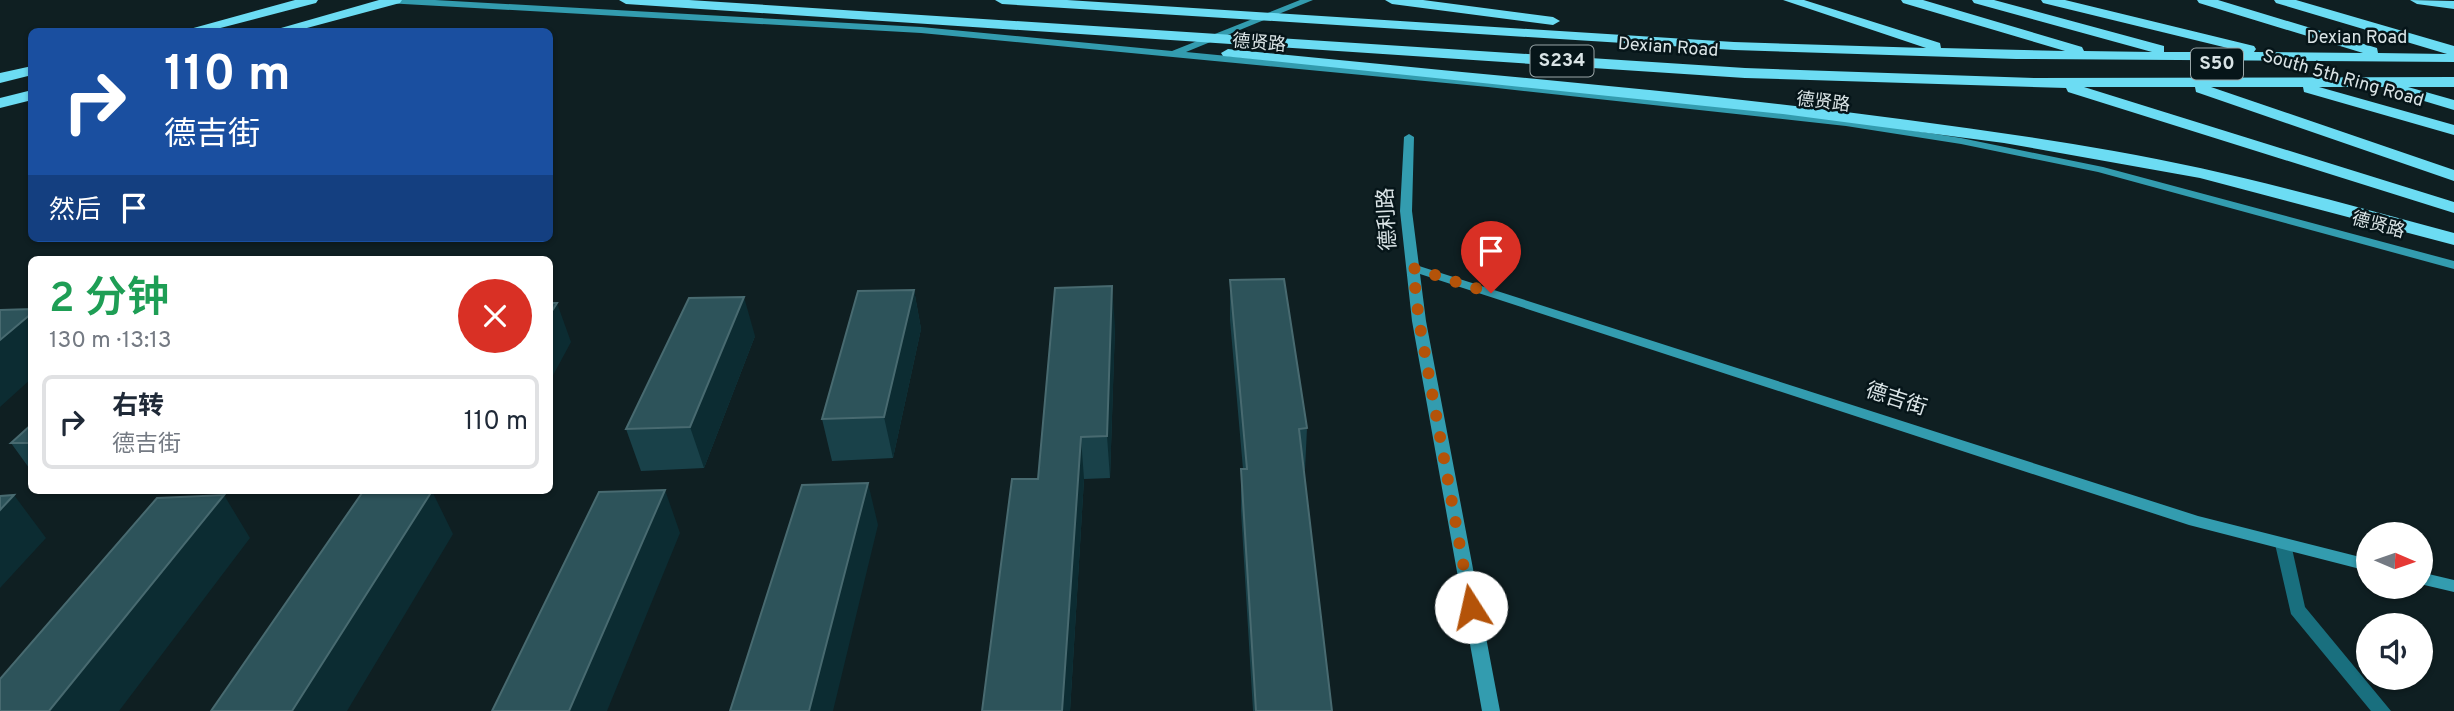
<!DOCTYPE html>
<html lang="zh">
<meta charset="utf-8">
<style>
:root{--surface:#fff;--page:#f2f2f3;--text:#1f2937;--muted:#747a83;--line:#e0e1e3}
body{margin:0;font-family:Overpass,"Noto Sans SC",sans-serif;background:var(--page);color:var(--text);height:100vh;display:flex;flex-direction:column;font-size:26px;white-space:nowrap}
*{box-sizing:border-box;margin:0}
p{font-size:23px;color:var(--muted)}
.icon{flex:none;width:38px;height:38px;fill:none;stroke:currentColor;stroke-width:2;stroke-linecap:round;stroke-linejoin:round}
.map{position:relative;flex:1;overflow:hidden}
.panel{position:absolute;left:28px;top:256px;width:525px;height:238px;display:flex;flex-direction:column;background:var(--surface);border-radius:10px;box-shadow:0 2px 5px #0004}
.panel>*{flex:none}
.top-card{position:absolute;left:28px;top:28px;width:525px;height:214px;border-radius:10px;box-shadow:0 2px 5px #0004;background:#1a4fa0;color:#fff;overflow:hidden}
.needle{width:46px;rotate:92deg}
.tools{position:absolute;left:2356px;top:522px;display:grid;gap:14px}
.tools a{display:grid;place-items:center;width:77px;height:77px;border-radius:50%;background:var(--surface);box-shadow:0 2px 5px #0004;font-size:35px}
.pin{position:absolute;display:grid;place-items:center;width:60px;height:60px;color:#fff;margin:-72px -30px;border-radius:50% 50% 50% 0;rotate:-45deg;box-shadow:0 0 7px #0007}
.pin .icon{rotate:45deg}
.me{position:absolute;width:77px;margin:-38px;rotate:350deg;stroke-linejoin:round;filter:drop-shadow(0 0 5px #0008)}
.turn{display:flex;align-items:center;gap:24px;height:147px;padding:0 21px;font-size:32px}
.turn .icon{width:91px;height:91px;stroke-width:2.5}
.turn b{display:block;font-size:49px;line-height:60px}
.then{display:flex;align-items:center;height:66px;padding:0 21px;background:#0003;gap:14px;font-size:26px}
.round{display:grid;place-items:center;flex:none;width:74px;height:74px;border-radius:37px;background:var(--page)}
.overview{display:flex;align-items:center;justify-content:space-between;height:119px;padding:0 21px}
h1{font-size:42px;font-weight:600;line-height:52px;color:#1e9e55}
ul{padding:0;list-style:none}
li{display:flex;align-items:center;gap:21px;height:94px;margin:0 14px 10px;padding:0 7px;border:4px solid var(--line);border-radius:10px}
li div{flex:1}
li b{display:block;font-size:26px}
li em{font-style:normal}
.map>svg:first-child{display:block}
</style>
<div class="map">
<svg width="2454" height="711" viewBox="0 0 2454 711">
<rect width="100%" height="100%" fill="#0f1f22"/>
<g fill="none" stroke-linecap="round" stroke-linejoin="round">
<path fill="#196f7e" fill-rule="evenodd" d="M2283,538l6,2 2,4 14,63 86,104h-20l-80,-97 -16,-70 2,-4z"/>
<path fill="#339caf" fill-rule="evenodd" d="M381,0h54l486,27 251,24 128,-51h13l-127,52 302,29 358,39 115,18 142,29 351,94v8l-356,-97 -137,-28 -115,-18 -358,-39 -567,-54 -535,-30z
M1409,134l5,3 -2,74 7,55 779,250 170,43v12l-179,-46 -769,-251 6,47 74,390h-18l-70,-390 -12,-110 4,-74z
M2420,572l34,8v12l-34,-8z"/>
<path fill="#6cdcf3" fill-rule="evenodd" d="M295,0h23l-2,3 -111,29h-26z
M379,0h23l-2,3 -108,29h-25z
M619,0h70l1056,68 290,10 419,-1v10h-46l46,13v10l-60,-18 -1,-5h-74l135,38v10l-150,-43 -1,-5h-92l243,83v11l-258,-89 -1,-5h-111l370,115v11l-386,-121 -2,-4 -321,-10 -1119,-74z
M995,0h72l667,42 192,6 -143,-48h21l136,43 1,5 124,3 -162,-48 -2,-3h22l159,47 2,4 68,1 -178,-49 -2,-3h22l170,46v6h80l-201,-49 -2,-3h24l189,46 2,3 -2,3 109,1 -164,-50 -2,-3h21l159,48 1,5 69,1 -171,-51 -2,-3h22l158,46v16l-438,-3 -282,-9 -732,-46z
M1385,0h38l130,17 7,4 -7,4 -161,-21z
M2410,0l44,1v8l-37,-5z
M1228,49c296,31 593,51 886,102 115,20 228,52 340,82v12l-254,-67 -196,-35 -221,-29 -560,-58 -2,-3z
M32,66v9l-32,8v-10z
M32,90v10l-32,8v-10z"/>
</g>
<path fill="#194149" d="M1230,280l77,148 -2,42h-1l28,241h-79l-12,-200v-42h2l-13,-149z
M914,290l7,39 -28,129 -61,3 -10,-42z
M1115,326l-5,152 -26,1 -14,232h-88l56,-232z
M755,336l-51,132 -63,3 -15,-42z
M32,424v48l-21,-29z"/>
<path fill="#0c2c32" d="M1112,286l3,40 -5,152 -3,-42z
M914,290l7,39 -28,129 -9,-41z
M744,297l11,39 -51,132 -14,-41z
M557,303l14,39 -21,39v-67z
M32,313v65l-32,29v-67z
M1081,437l3,42 -14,232h-8z
M868,483l10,42 -45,186h-24z
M665,490l15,43 -73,178h-38z
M432,491l21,43 -106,177h-55z
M14,495l32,43 -46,50v-78z
M224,495l26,43 -131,173h-70z"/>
<path fill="#2d535a" stroke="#486a70" stroke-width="2" d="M1284,279l23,149 -8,1 33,282h-76l-15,-242h6l-17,-189z
M1112,286l-5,150 -26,1 -19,274h-80l30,-232h26l17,-191z
M914,290l-30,127 -62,2 36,-128z
M744,297l-54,130 -64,2 63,-131z
M550,303h7l-7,11z
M32,309v4l-32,27v-30z
M32,424v19h-21z
M868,483l-59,228h-79l72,-226z
M665,490l-96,221h-77l107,-219z
M432,491l-140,220h-81l151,-218z
M14,495l-14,15v-14z
M224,495l-175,216h-49v-32l157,-181z"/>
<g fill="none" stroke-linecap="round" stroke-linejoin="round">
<path stroke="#b45309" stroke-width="12" stroke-dasharray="0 21.6" d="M1471,607l-52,-286 -6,-53 78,25"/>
</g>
<g text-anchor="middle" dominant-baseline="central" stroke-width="5" stroke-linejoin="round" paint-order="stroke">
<g font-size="18" fill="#dae4e6" stroke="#061519">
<text x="2357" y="38">Dexian Road</text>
<text transform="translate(1259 44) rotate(5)">德贤路</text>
<text transform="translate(1668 48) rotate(4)">Dexian Road</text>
<text transform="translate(2343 79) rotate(16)">South 5th Ring Road</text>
<text transform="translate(1823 103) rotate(7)">德贤路</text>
<text transform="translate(2378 226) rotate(15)">德贤路</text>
</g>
<g fill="#061519" stroke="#9aa6a8" stroke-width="2">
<rect x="1530.5" y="45.5" width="63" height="31" rx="5"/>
<rect x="2191" y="48.5" width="52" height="31" rx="5"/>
</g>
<g font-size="19" font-weight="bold" fill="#dae4e6">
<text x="1562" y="61">S234</text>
<text x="2217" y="64">S50</text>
</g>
<g font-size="21" fill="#dae4e6" stroke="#061519">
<text transform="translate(1388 219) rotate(-93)">德利路</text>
<text transform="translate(1896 400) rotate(18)">德吉街</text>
</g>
</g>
</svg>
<div class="tools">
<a><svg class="needle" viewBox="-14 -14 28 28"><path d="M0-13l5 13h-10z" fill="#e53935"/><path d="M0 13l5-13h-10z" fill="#747a83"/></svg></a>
<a><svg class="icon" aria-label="sound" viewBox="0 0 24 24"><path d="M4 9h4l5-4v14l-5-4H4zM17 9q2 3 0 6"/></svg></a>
</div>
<div class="pin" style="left:1491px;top:293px;background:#d93025"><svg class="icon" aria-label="arrive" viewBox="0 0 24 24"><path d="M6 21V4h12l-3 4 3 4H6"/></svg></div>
<svg class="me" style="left:1471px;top:607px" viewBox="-20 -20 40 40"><circle r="19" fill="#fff"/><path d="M0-13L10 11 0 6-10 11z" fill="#b45309"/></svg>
<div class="top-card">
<div class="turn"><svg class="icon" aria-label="right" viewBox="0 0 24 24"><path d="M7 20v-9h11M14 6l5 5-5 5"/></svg><div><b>110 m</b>德吉街</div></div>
<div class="then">然后<svg class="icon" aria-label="arrive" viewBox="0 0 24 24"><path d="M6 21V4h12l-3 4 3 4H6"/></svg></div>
</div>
<section class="panel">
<div class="overview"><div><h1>2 分钟</h1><p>130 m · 13:13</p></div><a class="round" style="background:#d93025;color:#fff"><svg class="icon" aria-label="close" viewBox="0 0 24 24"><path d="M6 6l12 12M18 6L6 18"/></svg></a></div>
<ul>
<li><svg class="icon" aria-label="right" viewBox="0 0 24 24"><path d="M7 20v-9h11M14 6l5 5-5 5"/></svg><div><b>右转</b><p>德吉街</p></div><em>110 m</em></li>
</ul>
</section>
</div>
